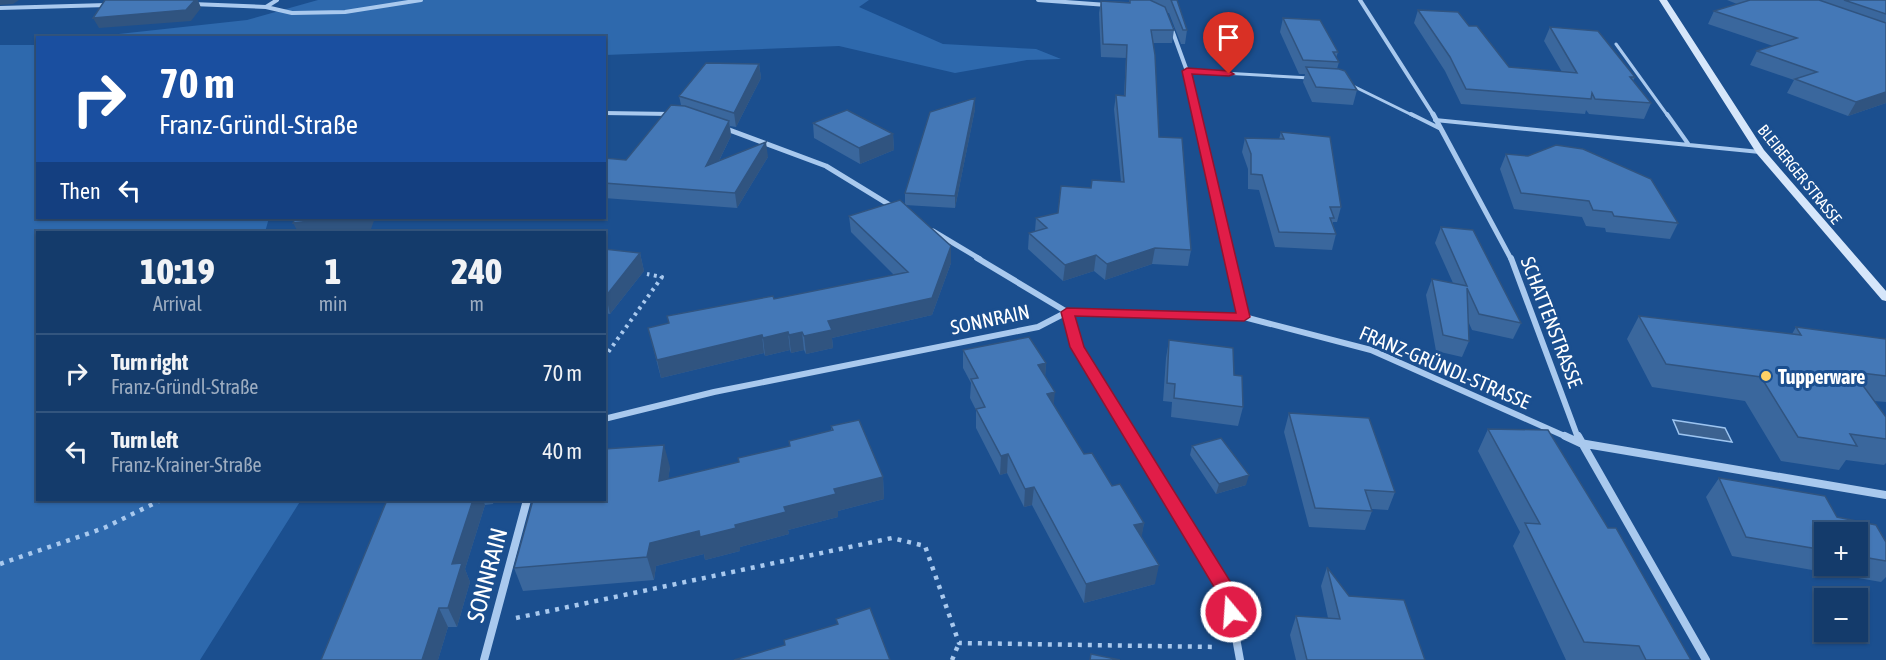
<!DOCTYPE html>
<meta charset="utf-8">
<style>
:root{--surface:#143b6b;--page:#1d4271;--text:#f1f3f6;--muted:#9dadc1;--line:#33557e}
body{margin:0;font-family:"Asap Condensed",sans-serif;background:var(--page);color:var(--text);height:100vh;display:flex;flex-direction:column;font-size:22px;white-space:nowrap}
*{box-sizing:border-box;margin:0}
p{font-size:20px;color:var(--muted)}
.icon{flex:none;width:33px;height:33px;fill:none;stroke:currentColor;stroke-width:2;stroke-linecap:round;stroke-linejoin:round}
.map{position:relative;flex:1;overflow:hidden}
.details{position:absolute;left:36px;top:231px;width:570px;height:270px;display:flex;flex-direction:column;background:var(--surface);border-radius:0px;box-shadow:0 2px 4px #0004,0 0 0 2px var(--line)}
.details>*{flex:none}
.hud{position:absolute;left:36px;top:36px;width:570px;height:183px;border-radius:0px;box-shadow:0 2px 4px #0004,0 0 0 2px var(--line);background:#1a4fa0;color:#fff;overflow:hidden}
.fabs{position:absolute;left:1814px;top:522px;display:grid;gap:12px}
.fabs a{display:grid;place-items:center;width:54px;height:54px;border-radius:0px;background:var(--surface);box-shadow:0 2px 4px #0004,0 0 0 2px var(--line);font-size:30px}
.pin{position:absolute;display:grid;place-items:center;width:51px;height:51px;color:#fff;margin:-62px -26px;border-radius:50% 50% 50% 0;rotate:-45deg;box-shadow:0 0 6px #0007}
.pin .icon{rotate:45deg}
.me{position:absolute;width:66px;margin:-33px;rotate:342deg;stroke-linejoin:round;filter:drop-shadow(0 0 4px #0008)}
.turn{display:flex;align-items:center;gap:21px;height:126px;padding:0 24px;font-size:27px}
.turn .icon{width:78px;height:78px;stroke-width:2.5}
.turn b{display:block;font-size:42px;line-height:51px}
.then{display:flex;align-items:center;height:57px;padding:0 24px;background:#0003;gap:12px;font-size:22px}
.eta{display:flex;justify-content:space-evenly;align-items:center;height:102px;text-align:center}
.eta b{font-size:36px;font-weight:800;line-height:42px}
ul{padding:0;list-style:none}
li{display:flex;align-items:center;gap:18px;height:78px;padding:0 24px;border-top:2px solid var(--line)}
li div{flex:1}
li b{display:block;font-size:22px}
li em{font-style:normal}
.map>svg:first-child{display:block}
</style>
<div class="map">
<svg width="1886" height="660" viewBox="0 0 1886 660">
<rect width="100%" height="100%" fill="#1b4f8f"/>
<path fill="#2e69ad" d="M318,0h551l-10,7 84,37 93,5 25,10 -34,1 -72,13 -116,-27 -234,9 -1,-17h-522l165,-18z
M0,45h37l1,173h231l-4,14h-227v268h263l-101,160h-200z"/>
<path fill="#3c6290" stroke="#9cc4f0" stroke-width="1.5" d="M1673,420l52,8 7,14 -53,-8z"/>
<g fill="none" stroke-linecap="round" stroke-linejoin="round">
<path stroke="#a9c9ee" stroke-width="4" stroke-dasharray="3 4.5" stroke-linecap="butt" d="M604,358l58,-81 -15,-3"/>
<path stroke="#a9c9ee" stroke-width="4.5" stroke-dasharray="4 6" stroke-linecap="butt" d="M0,564l104,-36 57,-28
M516,618l376,-80 33,8 34,97 257,4
M952,660l7,-17"/>
<path stroke="#a9c9ee" stroke-width="3" d="M1616,44l52,72
M1187,71l123,7
M1351,85l63,31"/>
<path stroke="#a9c9ee" stroke-width="4" d="M1411,114l28,14
M1667,114l22,31
M1435,120l325,32"/>
<path stroke="#a9c9ee" stroke-width="4" d="M1038,0l69,5
M1360,0l74,116
M192,4l74,3 26,6 53,-1 76,-12
M266,7l11,-7
M0,8l107,-3
M1171,27l16,44 10,45
M604,113l67,1"/>
<path stroke="#a9c9ee" stroke-width="5" d="M1197,114l34,145
M1433,114l78,145
M724,128l102,38 67,41
M933,231l47,28"/>
<path stroke="#a9c9ee" stroke-width="6" d="M977,258l90,54 177,5 127,33 198,88
M1230,258l14,59
M1511,258l67,180
M604,419l110,-27 324,-65 29,-15 10,35 56,91"/>
<path stroke="#a9c9ee" stroke-width="8" d="M1132,436l96,158 12,66
M1565,436l15,7 306,52
M1578,436l128,224
M484,660l43,-160"/>
<path fill="#d6e6fa" fill-rule="evenodd" d="M1659,0h8l97,150 122,141v10l-4,-1 -125,-146z"/>
</g>
<path fill="#3a679d" fill-rule="evenodd" d="M1129,0h48l10,30 -2,14h-4l-12,-31h-2l7,17 -2,13h-19l6,94 32,113 -3,16 -36,-2 -47,16 -11,-9 -31,10 -35,-32 1,-16 6,-2 1,-13 22,-5 33,-25 30,-6 -7,-73 2,-14 8,1 2,-38 -25,-1 -2,-44 2,-12 28,1z
M1727,0h159v103l-38,13 -61,-23 7,-13 -44,-15 7,-14 16,-5 -65,-22 6,-13 23,-7z
M1418,10l51,16 40,41 53,5 -18,-31 6,-14 85,50 -2,4 18,22 -7,16 -55,-5 -3,-4 -1,4 -124,-10 -16,-33 -31,-48z
M1283,18l55,34 -2,6 3,4 -2,7 20,21 -4,15 -41,-3 -9,-20 2,-8h-6l-19,-42z
M759,64l2,14 -25,49 -6,-1 1,10 -12,25 49,-4 -31,51 -133,-10v-40l22,2 55,-55 -2,-9z
M975,109l-20,99 -50,-3 46,58 -19,52 -100,23 1,10 -27,6 -2,-4 -13,3 -1,-3 -25,6 -1,-3 -103,25 -13,-50 126,-29 120,-24 -43,-43 -2,-16 56,-11v-12z
M813,123l80,11 1,16 -34,14 -46,-26z
M1281,132l60,75 -4,15h-4v2l3,10 -4,16 -57,-3 -16,-57 -11,-1v-20l-6,-17 3,-14 34,1z
M1506,154l172,69 -8,16 -64,-7 -1,-4 -19,-2 -4,-9 -68,-8 -14,-40z
M1441,227l80,96 -8,16 -41,-9 -4,-9 1,20 -7,16 -26,-6 -10,-56 6,-16 21,4 -18,-40z
M604,249l36,4 4,18 -34,43 -6,-1z
M1639,316l153,18 4,-7 90,12v63l-12,-1 12,16v46l-2,2 -38,-5 -7,10 -58,-9 -36,-60 -93,-14 -25,-48z
M1169,340l65,35 9,32 -5,19 -67,-9 1,-15 -9,-1 3,-43z
M963,350l83,13 -1,13 9,29 30,49 60,69 -3,14 14,47 -71,19 -52,-98 -8,2 -17,-34 -7,2 -24,-47v-18l-6,-12 1,-15 -8,-15z
M1289,413l106,79 -7,18 -16,-1v2l-7,19 -56,-3 -25,-95z
M831,426l52,51 1,22 -46,12v6l-50,13 1,4 -49,13v4l-35,9 -1,-6 -48,12 -2,14 -131,11 -9,-23 156,-101 -2,12 70,-17 51,-16v-5l42,-10z
M1488,429l120,99 83,132h-125l-53,-114 7,-14 -42,-81z
M1192,446l54,39 -30,9 -26,-39z
M1719,478l118,39 49,25v35l-5,5 -149,-26 -26,-59zM1824,532h33v34h-33z
M387,500h107l-1,4 -8,1 -20,64 5,13 -13,45h-9l-10,33h-117z
M1327,567l22,29 76,64h-129l-6,-25 6,-19 32,2 -7,-32z"/>
<path fill="#305480" d="M0,0h19l-6,4 -13,1z
M195,0h3l3,8 -10,13 -92,7 -6,-10z
M759,64l2,14 -25,49 -2,-14z
M1886,92v11l-38,13 8,-14z
M975,98v11l-20,99v-12z
M729,121l2,15 -22,45 -3,-15z
M893,134l1,16 -34,14 -1,-16z
M766,142l2,15 -31,51 -2,-15z
M336,218h39l-4,11 -27,3h-46l-5,-9z
M951,246v17l-19,52 -100,23 1,10 -27,6 -2,-18 24,-15z
M1155,248l-3,16 -47,16 2,-16z
M640,253l4,18 -34,43 -4,-18z
M1096,255l-2,16 -31,10 2,-16z
M788,332l2,18 -25,6 -2,-18z
M802,332l2,18 -13,3 -2,-18z
M762,335l2,18 -103,25 -4,-18z
M1046,363l-1,18 -7,-16z
M1055,392l-2,18 -6,-16z
M664,445l6,22 -5,36 -6,-22z
M1008,454l-1,19 -7,2 1,-19z
M1249,475l-3,10 -30,9 3,-10z
M883,477l1,22 -46,12v6l-50,13 1,4 -49,13v4l-35,9 -1,-6 -48,12 -2,14 -7,-23 3,-14 49,-12 36,-6 99,-36z
M1034,487l-2,18 -8,2 1,-18z
M473,500h10l2,5 -20,64 5,13 -13,45 -9,-19 4,-44z
M1144,523l-3,18 -7,-16z
M1159,565l-4,19 -71,19 2,-19z
M439,608l9,19 -10,33h-16z"/>
<path fill="#4478b7" stroke="#305480" stroke-width="1.5" d="M105,0h90l-9,10 -93,8z
M1130,0h20l15,7 9,23h-23l4,25 4,82 23,1 9,112 -36,-2 -48,16 -11,-9 -31,10 -36,-32 18,-5 -11,-10 22,-5 3,-27 30,2 1,-8 32,2 -8,-87 9,1 2,-51 -24,-1 -2,-43 29,2z
M1171,0h6l10,30h-4z
M1750,0h69l67,23v69l-30,10 -61,-23 22,-7 -60,-21 40,-13 -83,-27z
M1844,0h42v14z
M1418,10l40,2 11,14h8l32,41 68,6 -27,-46 48,4 37,46h-5l21,26 -56,-4 -3,-6 -1,6 -125,-10 -16,-32z
M1283,18l37,2 18,32h-5l6,10 -36,-2z
M706,63l53,1 -25,49 -55,-17z
M1306,67l33,2 6,2 12,19 -41,-3z
M975,98l-20,98 -50,-3 25,-81z
M671,105l14,1 44,15 -23,45 60,-24 -31,51 -131,-10v-25l22,2z
M847,110l46,24 -34,14 -46,-25z
M1281,132l49,5 11,70h-11l4,11h-4l6,16 -57,-2 -17,-57 -11,-1v-20l-6,-16 39,1z
M1556,145l27,4 68,30 27,44 -64,-7 -2,-4 -19,-2 -4,-9 -68,-8 -15,-39 22,2z
M900,200l51,46 -19,52 -104,23 4,9 -28,6 -2,-4 -13,3 -1,-3 -25,6 -1,-3 -105,25 -9,-32 21,-5 -2,-7 106,-20 1,3 134,-27 -59,-56z
M295,218h41l-43,5z
M1441,227l32,3 48,93 -42,-9 -12,-26 2,53 -26,-6 -11,-56 35,7z
M604,249l36,4 -34,43h-2z
M1639,316l162,19 -5,-8 90,12v37l-33,-4 33,45v22l-36,-5 7,12 -59,-9 -37,-60 -95,-13z
M1029,337l17,26 -8,2 17,27 -8,2 37,60 8,-1 20,33 8,-2 24,39 -10,2 25,40 -73,19 -52,-97 -9,2 -17,-35 -7,2 -25,-47 9,-2 -14,-28 7,-1 -15,-28z
M1169,340l64,8 1,27 8,1 1,31 -69,-9 1,-14 -8,-1z
M1289,413l80,5 26,74 -30,-2 7,21 -57,-3z
M859,420l24,57 -49,12 2,5 -52,13 2,5 -51,13 1,3 -36,9 -1,-6 -49,12 -3,14 -133,11 19,-68h71v-51l60,-4 -5,36 80,-19 -1,-4 52,-12 -1,-5 44,-11 -2,-4z
M1488,429l60,1 60,98h8l75,132h-45l-7,-14 -55,-4 -59,-119 15,1z
M1221,438l28,37 -30,9 -27,-38z
M1719,478l106,18 12,21 39,8 10,17v19l-29,-5v-24h-33v18l-78,-13z
M387,500h86l-21,64 10,-1 -14,45h-9l-17,52h-101z
M1327,567l22,29 55,4 21,60h-118l-11,-44 44,3z
M870,608l20,52h-156l51,-15 -1,-5 54,-16 -2,-5z
M1091,654l29,6h-30z"/>
<path fill="#e11d48" stroke="#92132f" stroke-width="1.5" d="M1187,68l42,3 5,3 -5,2 -37,-2 58,243 -6,4 -169,-5 9,31 151,242 5,23 -2,5 -7,3 -6,-3 -6,-22 -149,-248 -9,-35 6,-4 169,5 -54,-242z"/>
<circle fill="#ffd166" stroke="#1b4f8f" stroke-width="2" cx="1766" cy="376" r="6"/>
<g text-anchor="middle" dominant-baseline="central" stroke-width="6" stroke-linejoin="round" paint-order="stroke">
<g font-size="16" fill="#fff" stroke="#1b4f8f">
<text transform="translate(1800 174) rotate(51)">BLEIBERGER STRASSE</text>
</g>
<g font-size="20" fill="#fff" stroke="#1b4f8f">
<text transform="translate(990 319) rotate(-12)">SONNRAIN</text>
<text transform="translate(1552 322) rotate(69)">SCHATTENSTRASSE</text>
<text transform="translate(1445 367) rotate(23)">FRANZ-GRÜNDL-STRASSE</text>
</g>
<g font-size="20" font-weight="bold" fill="#fff" stroke="#1b4f8f" text-anchor="start">
<text x="1778" y="376">Tupperware</text>
</g>
<g font-size="24" fill="#fff" stroke="#1b4f8f">
<text transform="translate(487 575) rotate(-75)">SONNRAIN</text>
</g>
</g>
</svg>
<div class="fabs">
<a>+</a>
<a>−</a>
</div>
<div class="pin" style="left:1229px;top:74px;background:#d93025"><svg class="icon" aria-label="arrive" viewBox="0 0 24 24"><path d="M6 21V4h12l-3 4 3 4H6"/></svg></div>
<svg class="me" style="left:1231px;top:612px" viewBox="-20 -20 40 40"><circle r="17" fill="#e11d48" stroke="#fff" stroke-width="3"/><path d="M0-11L8 9 0 5-8 9z" fill="#fff"/></svg>
<div class="hud">
<div class="turn"><svg class="icon" aria-label="right" viewBox="0 0 24 24"><path d="M7 20v-9h11M14 6l5 5-5 5"/></svg><div><b>70 m</b>Franz-Gründl-Straße</div></div>
<div class="then">Then<svg class="icon" aria-label="left" viewBox="0 0 24 24"><path d="M17 20v-9H6M10 6l-5 5 5 5"/></svg></div>
</div>
<section class="details">
<div class="eta">
<div><b>10:19</b><p>Arrival</p></div>
<div><b>1</b><p>min</p></div>
<div><b>240</b><p>m</p></div>
</div>
<ul>
<li><svg class="icon" aria-label="right" viewBox="0 0 24 24"><path d="M7 20v-9h11M14 6l5 5-5 5"/></svg><div><b>Turn right</b><p>Franz-Gründl-Straße</p></div><em>70 m</em></li>
<li><svg class="icon" aria-label="left" viewBox="0 0 24 24"><path d="M17 20v-9H6M10 6l-5 5 5 5"/></svg><div><b>Turn left</b><p>Franz-Krainer-Straße</p></div><em>40 m</em></li>
</ul>
</section>
</div>
